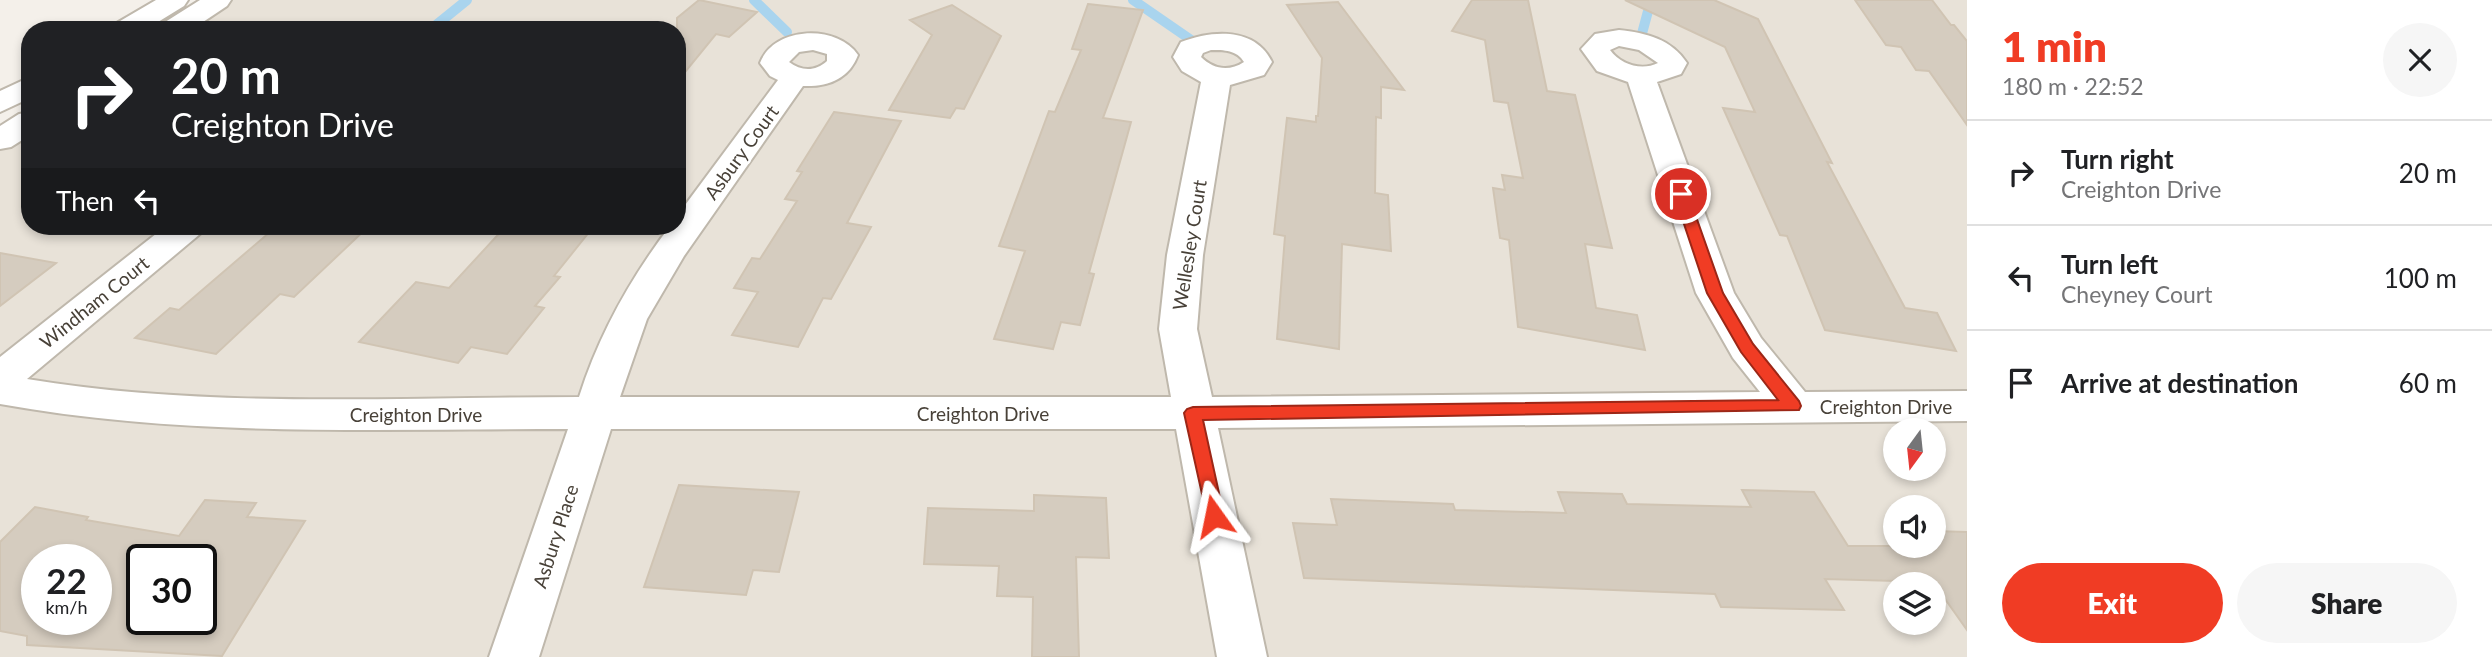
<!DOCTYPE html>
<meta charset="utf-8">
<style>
:root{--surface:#fff;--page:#f6f6f6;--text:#202124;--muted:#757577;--line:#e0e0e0;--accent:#f03c24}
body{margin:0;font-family:Lato,sans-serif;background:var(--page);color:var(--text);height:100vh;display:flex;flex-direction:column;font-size:26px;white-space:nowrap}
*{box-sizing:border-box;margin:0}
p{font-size:23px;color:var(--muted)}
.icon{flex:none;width:38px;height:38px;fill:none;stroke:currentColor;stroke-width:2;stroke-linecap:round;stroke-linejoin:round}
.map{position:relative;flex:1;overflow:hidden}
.details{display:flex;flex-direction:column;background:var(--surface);width:525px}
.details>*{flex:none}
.top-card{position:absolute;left:21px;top:21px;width:665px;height:214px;border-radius:28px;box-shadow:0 4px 10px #0003;background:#202124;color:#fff;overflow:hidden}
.needle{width:46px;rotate:195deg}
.tools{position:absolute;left:1883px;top:418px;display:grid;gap:14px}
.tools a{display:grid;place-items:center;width:63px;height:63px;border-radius:50%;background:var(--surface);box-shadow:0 4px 10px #0003;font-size:35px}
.speed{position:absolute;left:21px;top:544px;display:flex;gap:14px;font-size:35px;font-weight:700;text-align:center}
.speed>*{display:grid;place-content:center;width:91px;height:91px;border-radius:50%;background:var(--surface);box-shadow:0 4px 10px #0003;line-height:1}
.speed small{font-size:18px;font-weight:400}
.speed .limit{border:4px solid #111;border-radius:10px;background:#fff;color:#111}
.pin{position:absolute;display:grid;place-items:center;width:60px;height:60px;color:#fff;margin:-30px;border:4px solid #fff;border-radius:50%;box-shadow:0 2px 7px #0007}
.me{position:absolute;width:77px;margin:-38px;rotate:348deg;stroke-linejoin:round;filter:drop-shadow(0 0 5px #0008)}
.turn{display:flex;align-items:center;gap:24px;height:147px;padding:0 35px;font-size:32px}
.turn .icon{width:91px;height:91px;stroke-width:2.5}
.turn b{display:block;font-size:49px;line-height:60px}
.then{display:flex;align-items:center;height:66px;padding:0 35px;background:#0003;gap:14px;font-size:26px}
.round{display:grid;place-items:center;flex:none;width:74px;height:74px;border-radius:37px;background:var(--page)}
.head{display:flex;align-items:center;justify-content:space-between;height:119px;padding:0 35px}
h1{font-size:42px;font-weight:800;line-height:52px;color:var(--accent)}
.action{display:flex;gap:14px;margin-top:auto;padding:14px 35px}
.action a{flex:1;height:80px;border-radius:42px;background:var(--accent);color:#fff;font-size:28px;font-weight:800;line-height:80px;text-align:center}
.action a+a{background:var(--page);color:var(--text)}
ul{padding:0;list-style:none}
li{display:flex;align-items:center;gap:21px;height:105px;padding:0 35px;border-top:2px solid var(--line)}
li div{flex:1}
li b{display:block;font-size:26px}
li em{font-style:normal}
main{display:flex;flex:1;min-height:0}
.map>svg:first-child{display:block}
</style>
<main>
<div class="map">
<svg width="1967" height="657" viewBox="0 0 1967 657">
<rect width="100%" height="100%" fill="#f4f0ea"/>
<path fill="#e8e2d8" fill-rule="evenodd" d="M221,0h1746v657h-1967v-518l30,-19v106h647v-196h-503zM1895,430h39v39h-39zM1895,508h39v38h-39zM37,560h59v60h-59zM142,560h59v60h-59zM1895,584h39v39h-39z"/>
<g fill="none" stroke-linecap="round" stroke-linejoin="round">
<path stroke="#a9d4ee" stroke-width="10" d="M754,0l33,32
M1133,0l64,44
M430,30l37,-30
M1640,41l11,-41"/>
</g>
<path fill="#d5ccbf" stroke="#d0c4b3" stroke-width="2" fill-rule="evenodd" d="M699,0l58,12 -28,25 -13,-3 -39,48v-64z
M1472,0h56l19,91 28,4 37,153 -27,-4 11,64 41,7 8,35 -127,-23 -9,-87 -9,-2 -7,-50 12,2 -3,-15 21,3 -15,-75 -14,-2 -9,-61 -33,-9z
M1625,0h89l44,19 74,144 -5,-1 78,146 32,5 19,38 -131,-21 -38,-94 -7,-1 -57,-127 32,4 -30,-65z
M1855,0h77l19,25h3l13,16v84l-38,-54 -13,-1 -15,-23 -15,-2z
M1338,2l66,88 -23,-3v31l-5,-1 -1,76 13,2 3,56 -49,-7 -3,105 -62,-10 8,-103 -11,-2 13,-116 29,4v-6h2l4,-58 -35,-53z
M1088,4l55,6 -40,108 28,4 -42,151 5,1 -14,51 -19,-3 -8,27 -59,-10 31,-88 -26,-5 50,-135 6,1 26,-62 -9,-1z
M952,5l49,31 -37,73 -8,-1 -6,10 -61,-8 43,-75 -22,-15z
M834,112l67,9 -54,102 24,4 -40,72 -8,-1 -25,49 -66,-12 26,-43 -24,-4 18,-30 8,1 37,-58 -12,-2 17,-27 -5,-1z
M277,226h92l-75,71 -14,-3 -64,60 -81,-16 35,-30 9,2z
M506,226h88l-40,50 6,1 -25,29 9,2 -37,46 -36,-7 -13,16 -99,-21 57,-60 33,6z
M0,253l56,10 -56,43z
M679,485l120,7 -20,80 -26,-2 -7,25 -102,-8z
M1742,490l72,2 34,54h86v-15l33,1v98l-34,-48 -108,-3 19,31 -123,-3 -6,-13 -411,-16 -11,-55 44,2 -6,-26 122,5 2,6 111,3 -8,-21 64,2 5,10 124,3z
M1034,495l72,3 3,60 -33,-1 3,100h-47l1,-60 -36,-1 2,-30 -75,-2 4,-56 106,3z
M205,500l51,3 -9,14 58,4 -83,135 -195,-11v-9l-27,-5v-89l35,-35 53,10 -2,3 93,16zM37,560h59v60h-59zM142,560h59v60h-59z"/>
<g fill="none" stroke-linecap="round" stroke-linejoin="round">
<g stroke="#bfb8ac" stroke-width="4">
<path id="minor" d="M156,0h32l-4,6 -39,24h-34l4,-6z
M200,0h31l-4,6 -36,24h-33l4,-6z
M1619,30c28,3 52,9 68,33l-6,11 -24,8 77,211 27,45 44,54 162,-1v30l-749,7 49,229h-50l-41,-228h-565l-72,228h-50l79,-228c-189,0 -380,9 -568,-25v-47l166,-131h39l-5,8 -173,145c178,30 371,18 552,18 20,-63 51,-118 91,-171h7v-10l101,-136 -8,-4 -10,-13c14,-37 77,-39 98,-8 -9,24 -30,32 -55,31l-119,170 -37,63 -27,78h551l-12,-68 8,-74 34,-173 -19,-11 -9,-14 8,-15c32,-12 74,-15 91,20l-8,13 -34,10 -27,170 -6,74 15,68 548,-5 -27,-34 -37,-65 -68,-211 -31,-11 -16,-22 14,-15zM1619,46l20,4 19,13c-16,8 -37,2 -48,-13zM813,50l14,4v7c-12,11 -26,10 -38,1l10,-10zM1211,50c13,0 26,0 33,12 -15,10 -31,7 -43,-5l2,-4z
M30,77v21l-30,14v-21z
M30,112v23l-19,12 -11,2v-23l19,-12z"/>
</g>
<use href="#minor" fill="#fff" fill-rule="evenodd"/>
</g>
<path fill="#f03c24" stroke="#9c2717" stroke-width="2" d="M1681,190l7,4 35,99 30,51 46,57 2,5 -2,4 -596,10 21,96 -3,5 -7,2 -6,-2 -24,-108 3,-4 6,-2 585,-7 -37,-48 -34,-59 -33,-99z"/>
<g text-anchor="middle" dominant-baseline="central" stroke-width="5" stroke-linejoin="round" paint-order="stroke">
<g font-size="19" fill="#484138" stroke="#fff">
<text transform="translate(741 152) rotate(-54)">Asbury Court</text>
<text transform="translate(1189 245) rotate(-81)">Wellesley Court</text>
<text transform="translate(94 302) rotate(-39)">Windham Court</text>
<text x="1886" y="406">Creighton Drive</text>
<text x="983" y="413">Creighton Drive</text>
<text x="416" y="414">Creighton Drive</text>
<text transform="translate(555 536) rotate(-72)">Asbury Place</text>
</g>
</g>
</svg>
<div class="tools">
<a><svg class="needle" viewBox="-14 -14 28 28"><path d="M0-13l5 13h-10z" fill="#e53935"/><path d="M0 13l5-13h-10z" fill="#757577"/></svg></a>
<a><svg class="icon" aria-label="sound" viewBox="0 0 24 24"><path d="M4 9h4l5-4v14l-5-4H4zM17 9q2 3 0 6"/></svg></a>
<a><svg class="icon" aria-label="layers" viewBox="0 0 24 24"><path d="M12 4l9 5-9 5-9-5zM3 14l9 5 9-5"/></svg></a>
</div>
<div class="speed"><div>22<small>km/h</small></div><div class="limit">30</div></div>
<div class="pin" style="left:1681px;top:194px;background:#d93025"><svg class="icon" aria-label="arrive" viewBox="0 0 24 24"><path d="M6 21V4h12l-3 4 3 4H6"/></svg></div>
<svg class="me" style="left:1214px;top:516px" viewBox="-20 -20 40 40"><path d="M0-17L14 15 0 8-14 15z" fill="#f03c24" stroke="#fff" stroke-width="4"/></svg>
<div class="top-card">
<div class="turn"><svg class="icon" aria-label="right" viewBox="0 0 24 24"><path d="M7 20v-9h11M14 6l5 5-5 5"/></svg><div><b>20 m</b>Creighton Drive</div></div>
<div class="then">Then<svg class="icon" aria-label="left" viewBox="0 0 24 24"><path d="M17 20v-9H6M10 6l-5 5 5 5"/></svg></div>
</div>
</div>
<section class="details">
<div class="head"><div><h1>1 min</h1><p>180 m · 22:52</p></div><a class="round"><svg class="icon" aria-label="close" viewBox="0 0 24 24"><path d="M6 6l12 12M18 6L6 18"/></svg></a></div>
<ul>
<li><svg class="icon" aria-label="right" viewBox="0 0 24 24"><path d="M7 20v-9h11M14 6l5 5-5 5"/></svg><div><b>Turn right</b><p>Creighton Drive</p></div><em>20 m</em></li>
<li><svg class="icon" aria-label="left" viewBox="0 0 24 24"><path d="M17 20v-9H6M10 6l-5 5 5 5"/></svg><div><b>Turn left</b><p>Cheyney Court</p></div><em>100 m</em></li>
<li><svg class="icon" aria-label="arrive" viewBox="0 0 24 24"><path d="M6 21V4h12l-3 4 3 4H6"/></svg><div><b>Arrive at destination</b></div><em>60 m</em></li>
</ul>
<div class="action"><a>Exit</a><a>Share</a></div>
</section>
</main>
